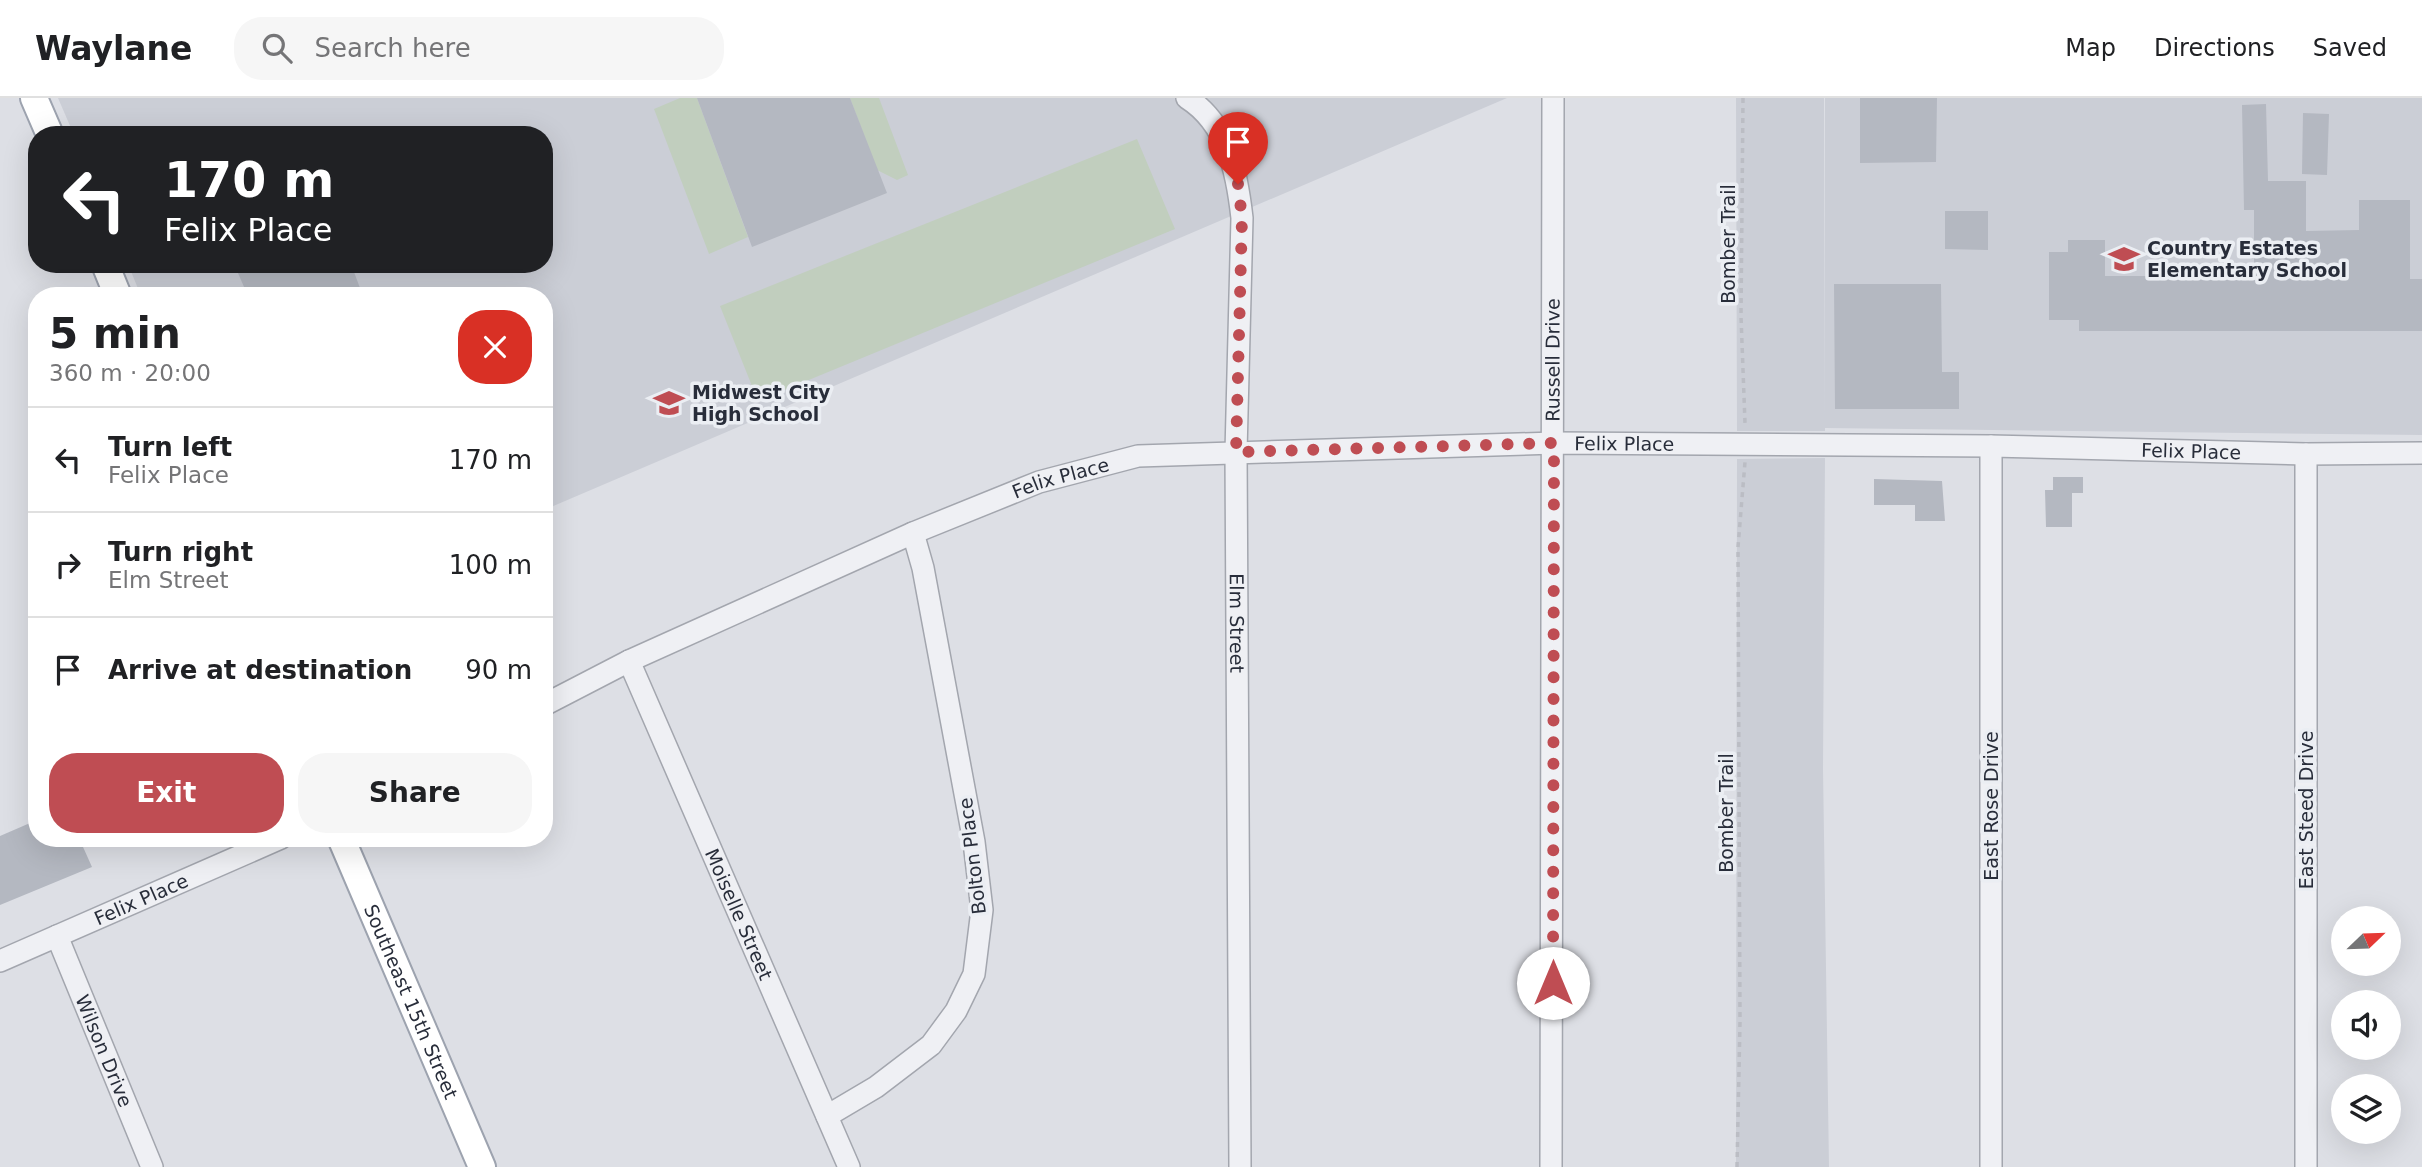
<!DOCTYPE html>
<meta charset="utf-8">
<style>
:root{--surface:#fff;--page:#f6f6f6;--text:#202124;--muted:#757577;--line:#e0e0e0;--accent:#bf4d53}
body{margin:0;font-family:"DejaVu Sans",sans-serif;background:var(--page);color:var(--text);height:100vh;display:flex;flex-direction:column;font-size:26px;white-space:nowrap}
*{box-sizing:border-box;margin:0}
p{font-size:23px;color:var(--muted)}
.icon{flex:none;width:38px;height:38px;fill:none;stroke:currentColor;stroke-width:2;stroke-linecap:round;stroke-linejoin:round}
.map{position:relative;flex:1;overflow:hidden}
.panel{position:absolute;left:28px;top:189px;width:525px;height:560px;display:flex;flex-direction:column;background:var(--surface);border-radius:28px;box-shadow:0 7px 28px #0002}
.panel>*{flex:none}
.top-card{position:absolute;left:28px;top:28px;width:525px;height:147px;border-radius:28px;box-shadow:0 7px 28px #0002;background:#202124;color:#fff;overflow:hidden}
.needle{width:46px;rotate:67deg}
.tools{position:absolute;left:2331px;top:808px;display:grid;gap:14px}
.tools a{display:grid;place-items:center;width:70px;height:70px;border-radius:50%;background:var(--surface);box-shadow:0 7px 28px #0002;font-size:35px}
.pin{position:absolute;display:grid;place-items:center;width:60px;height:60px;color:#fff;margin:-72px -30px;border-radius:50% 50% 50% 0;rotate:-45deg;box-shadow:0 0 7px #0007}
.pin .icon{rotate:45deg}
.me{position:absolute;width:77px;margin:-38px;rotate:0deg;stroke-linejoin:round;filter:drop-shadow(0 0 5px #0008)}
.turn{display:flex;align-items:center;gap:24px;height:147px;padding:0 21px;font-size:32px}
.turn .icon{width:91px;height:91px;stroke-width:2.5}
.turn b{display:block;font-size:49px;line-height:60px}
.round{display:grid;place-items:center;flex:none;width:74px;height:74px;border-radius:28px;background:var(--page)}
.headline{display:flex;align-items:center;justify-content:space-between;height:119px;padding:0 21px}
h1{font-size:42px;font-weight:600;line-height:52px}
.cta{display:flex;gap:14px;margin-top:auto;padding:14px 21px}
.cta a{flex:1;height:80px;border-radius:28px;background:var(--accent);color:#fff;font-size:28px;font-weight:600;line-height:80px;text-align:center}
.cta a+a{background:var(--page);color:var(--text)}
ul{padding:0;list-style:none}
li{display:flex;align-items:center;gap:21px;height:105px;padding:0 21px;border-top:2px solid var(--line)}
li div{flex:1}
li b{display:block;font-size:26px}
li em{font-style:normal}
header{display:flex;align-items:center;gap:42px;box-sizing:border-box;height:98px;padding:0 35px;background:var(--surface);border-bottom:2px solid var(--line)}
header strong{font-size:33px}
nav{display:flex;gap:38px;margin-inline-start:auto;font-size:24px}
.search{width:490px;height:63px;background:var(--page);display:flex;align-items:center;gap:18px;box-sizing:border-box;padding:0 24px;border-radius:28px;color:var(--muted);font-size:26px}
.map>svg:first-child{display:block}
</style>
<header>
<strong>Waylane</strong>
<div class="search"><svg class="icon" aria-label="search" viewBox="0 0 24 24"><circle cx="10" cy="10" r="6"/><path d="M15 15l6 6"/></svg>Search here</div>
<nav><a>Map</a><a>Directions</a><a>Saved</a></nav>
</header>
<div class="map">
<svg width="2422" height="1069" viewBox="0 0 2422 1069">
<rect width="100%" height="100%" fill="#dddfe5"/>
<path fill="#cbced6" d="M58,0h1449l-963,412v-214h-403l-13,-32h416v-129h-470z
M1736,0h88l1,323v-323h597v337l-597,-7v3h-88z
M1825,360l-2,311 6,398h-93l1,-708z"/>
<path fill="#c1cebe" d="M680,0h17l51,139 -39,17 -55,-145z
M850,0h29l29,77 -11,5 -20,-10z
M1137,41l38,90 -417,172 -38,-95z"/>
<path fill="#b4b8c1" d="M697,0h153l37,95 -135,54z
M1860,0h77l-1,64 -76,1z
M2266,6l2,77h38v50l53,-1v-30h51v79h12v52h-343v-11h-30v-68h19v-12h37v36h149v-66h-10l-2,-105z
M2303,15l26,1 -2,61 -25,-1z
M1945,113h43v39l-43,-1z
M234,166h117l12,32h-115z
M1834,186h107l1,88h17v37h-124z
M2053,379h30v16h-11v34h-26l-1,-37h8z
M1874,381l68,2 3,40h-30v-16h-41z
M37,722v18h42l13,29 -92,38v-69z"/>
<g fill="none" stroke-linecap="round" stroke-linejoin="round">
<g stroke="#a3a6ae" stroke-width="24">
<g id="minor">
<path id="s1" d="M1187,0c41,26 50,75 55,120l-6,234 4,715"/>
<path d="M2306,356v713"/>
<path id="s2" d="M629,563l220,506"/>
<path id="s3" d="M544,607l85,-44 284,-128 126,-51 99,-26 416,-13 437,3 315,8 116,-1"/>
<path id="s4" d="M57,838l95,231"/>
<path id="s5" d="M0,863l281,-123"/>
<path d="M827,1018l49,-29 55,-42 25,-34 18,-37 8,-64 -8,-68 -51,-274 -10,-35"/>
<path id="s6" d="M1551,1069l2,-1069"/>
<path d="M1991,1069v-721"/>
</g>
</g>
<g stroke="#9da3af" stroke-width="30">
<g id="major">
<path d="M34,0l16,37"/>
<path d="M105,166l13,32"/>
<path id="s7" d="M341,740l141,329"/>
</g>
</g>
<path stroke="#bbbdc4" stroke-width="3.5" stroke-dasharray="5 5" stroke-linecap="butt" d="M1743,0l-2,218 4,107
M1737,1069l3,-145 -2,-475 7,-85"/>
<use href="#minor" stroke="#eff0f4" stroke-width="21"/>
<use href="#major" stroke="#fff" stroke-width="26"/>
</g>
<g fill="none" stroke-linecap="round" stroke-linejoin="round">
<path stroke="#bf4d53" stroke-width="12" stroke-dasharray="0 21.6" d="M1238,86l4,34 -6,234 318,-9 -1,540"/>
</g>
<defs>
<g id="school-bare" transform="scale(2.415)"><path d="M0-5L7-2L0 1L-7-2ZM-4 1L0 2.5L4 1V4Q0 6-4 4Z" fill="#bf4d53" stroke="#ebeef3" stroke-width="2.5" paint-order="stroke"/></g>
</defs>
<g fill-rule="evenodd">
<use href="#school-bare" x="2124" y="161"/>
<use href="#school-bare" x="669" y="305"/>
</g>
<g text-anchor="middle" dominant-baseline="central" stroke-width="7" stroke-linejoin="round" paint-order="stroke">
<g font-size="19" fill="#282d3a" stroke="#ebeef3">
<text transform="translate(1728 146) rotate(-90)">Bomber Trail</text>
<text stroke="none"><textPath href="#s6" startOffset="807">Russell Drive</textPath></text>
<text stroke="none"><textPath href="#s3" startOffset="1132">Felix Place</textPath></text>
<text stroke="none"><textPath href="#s3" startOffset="1699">Felix Place</textPath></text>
<text stroke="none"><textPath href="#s3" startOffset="565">Felix Place</textPath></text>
<text stroke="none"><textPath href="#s1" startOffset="542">Elm Street</textPath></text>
<text transform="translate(1991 708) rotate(-90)">East Rose Drive</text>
<text transform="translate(2306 712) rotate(-90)">East Steed Drive</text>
<text transform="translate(1726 715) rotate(-90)">Bomber Trail</text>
<text transform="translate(972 758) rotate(-97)">Bolton Place</text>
<text stroke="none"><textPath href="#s5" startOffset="154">Felix Place</textPath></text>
<text stroke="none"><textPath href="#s2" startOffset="276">Moiselle Street</textPath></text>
<text stroke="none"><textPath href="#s7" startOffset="178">Southeast 15th Street</textPath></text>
<text stroke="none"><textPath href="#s4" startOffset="124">Wilson Drive</textPath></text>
</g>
<g font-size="19" font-weight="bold" fill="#282d3a" stroke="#ebeef3" text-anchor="start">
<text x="2147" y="150">Country Estates<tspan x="2147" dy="22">Elementary School</tspan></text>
<text x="692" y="294">Midwest City<tspan x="692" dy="22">High School</tspan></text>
</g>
</g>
</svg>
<div class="tools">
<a><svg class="needle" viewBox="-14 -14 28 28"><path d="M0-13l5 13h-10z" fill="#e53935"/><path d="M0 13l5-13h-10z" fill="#757577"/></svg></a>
<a><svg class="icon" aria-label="sound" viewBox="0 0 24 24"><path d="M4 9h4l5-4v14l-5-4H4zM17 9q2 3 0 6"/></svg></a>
<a><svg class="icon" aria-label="layers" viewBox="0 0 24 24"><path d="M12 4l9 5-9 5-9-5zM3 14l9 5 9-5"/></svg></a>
</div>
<div class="pin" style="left:1238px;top:86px;background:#d93025"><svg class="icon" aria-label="arrive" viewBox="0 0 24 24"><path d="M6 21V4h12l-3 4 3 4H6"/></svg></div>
<svg class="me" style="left:1553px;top:885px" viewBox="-20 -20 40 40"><circle r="19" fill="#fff"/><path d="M0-13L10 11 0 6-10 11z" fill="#bf4d53"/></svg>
<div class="top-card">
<div class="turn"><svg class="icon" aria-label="left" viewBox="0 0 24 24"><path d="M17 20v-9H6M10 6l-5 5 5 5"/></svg><div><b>170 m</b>Felix Place</div></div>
</div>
<section class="panel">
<div class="headline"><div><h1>5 min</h1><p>360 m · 20:00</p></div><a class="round" style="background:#d93025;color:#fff"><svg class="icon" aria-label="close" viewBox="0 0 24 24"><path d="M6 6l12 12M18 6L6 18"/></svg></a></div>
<ul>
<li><svg class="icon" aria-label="left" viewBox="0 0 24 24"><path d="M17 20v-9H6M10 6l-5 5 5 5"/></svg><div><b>Turn left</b><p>Felix Place</p></div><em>170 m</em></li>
<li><svg class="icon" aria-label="right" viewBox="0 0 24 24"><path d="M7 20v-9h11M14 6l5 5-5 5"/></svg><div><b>Turn right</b><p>Elm Street</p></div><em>100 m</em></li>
<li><svg class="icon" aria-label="arrive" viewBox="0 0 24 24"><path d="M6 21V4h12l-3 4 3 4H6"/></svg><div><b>Arrive at destination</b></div><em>90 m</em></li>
</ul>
<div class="cta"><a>Exit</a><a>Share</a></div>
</section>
</div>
